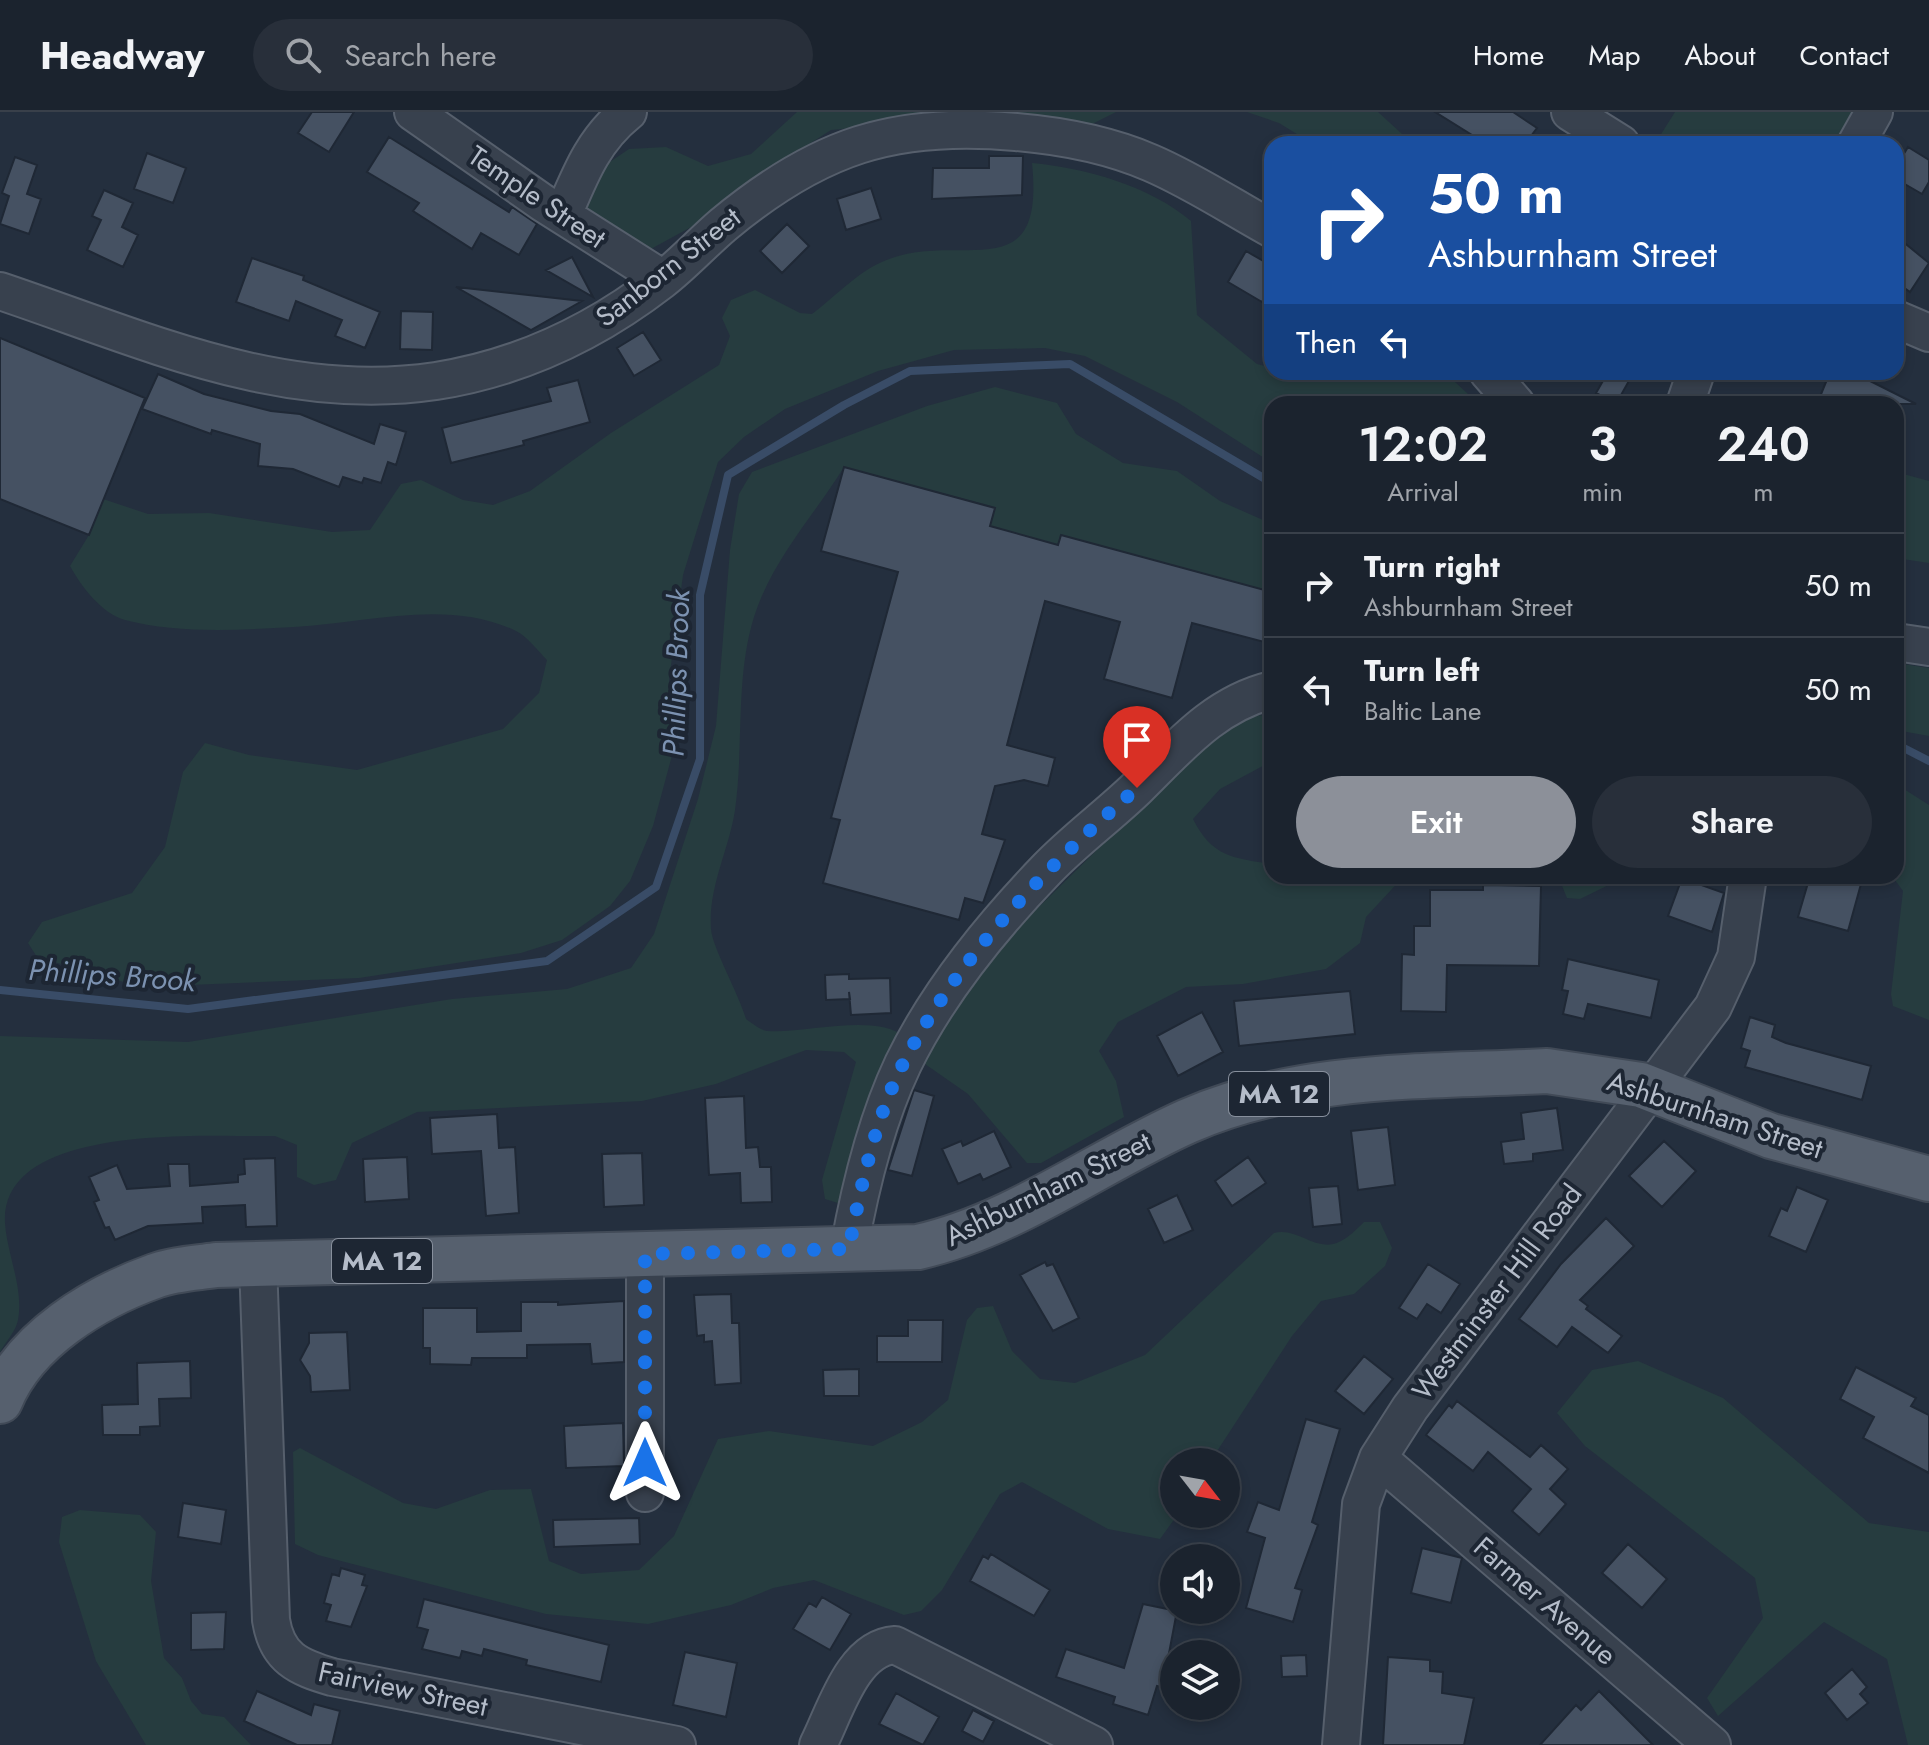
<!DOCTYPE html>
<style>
:root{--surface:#1b232e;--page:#282f3a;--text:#f1f3f6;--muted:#a0a4aa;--line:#39404a;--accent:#8c9099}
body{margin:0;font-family:Jost,sans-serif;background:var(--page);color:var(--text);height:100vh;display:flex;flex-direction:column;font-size:30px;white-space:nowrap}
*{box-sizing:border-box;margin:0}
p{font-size:26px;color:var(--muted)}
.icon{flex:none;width:44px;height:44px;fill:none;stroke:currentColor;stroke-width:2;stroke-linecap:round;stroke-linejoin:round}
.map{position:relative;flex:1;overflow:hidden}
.drawer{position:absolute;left:1264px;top:284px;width:640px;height:488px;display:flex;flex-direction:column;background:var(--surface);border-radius:24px;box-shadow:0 4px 12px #0003,0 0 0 2px var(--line)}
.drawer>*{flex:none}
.top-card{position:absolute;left:1264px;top:24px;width:640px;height:244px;border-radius:24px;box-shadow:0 4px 12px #0003,0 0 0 2px var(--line);background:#1a4fa0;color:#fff;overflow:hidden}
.needle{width:52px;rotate:121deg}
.tools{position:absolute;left:1160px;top:1336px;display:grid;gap:16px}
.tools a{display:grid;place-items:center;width:80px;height:80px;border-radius:50%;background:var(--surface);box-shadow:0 4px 12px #0003,0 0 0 2px var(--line);font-size:40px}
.pin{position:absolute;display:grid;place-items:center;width:68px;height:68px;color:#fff;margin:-82px -34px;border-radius:50% 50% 50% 0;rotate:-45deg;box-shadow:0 0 8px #0007}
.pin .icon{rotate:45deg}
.me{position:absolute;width:88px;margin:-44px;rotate:0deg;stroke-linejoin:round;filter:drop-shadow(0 0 6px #0008)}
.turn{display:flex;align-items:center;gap:28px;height:168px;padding:0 32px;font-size:36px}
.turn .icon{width:104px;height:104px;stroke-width:2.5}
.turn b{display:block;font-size:56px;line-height:68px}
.then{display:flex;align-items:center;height:76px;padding:0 32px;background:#0003;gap:16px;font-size:30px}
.eta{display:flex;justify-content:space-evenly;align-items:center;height:136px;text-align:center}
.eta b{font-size:48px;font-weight:600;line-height:56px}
.action{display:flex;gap:16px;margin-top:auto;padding:16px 32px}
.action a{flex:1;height:92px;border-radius:48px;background:var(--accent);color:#fff;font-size:32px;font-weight:600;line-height:92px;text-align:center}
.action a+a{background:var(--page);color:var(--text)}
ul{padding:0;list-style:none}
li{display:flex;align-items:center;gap:24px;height:104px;padding:0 32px;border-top:2px solid var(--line)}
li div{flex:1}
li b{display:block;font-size:30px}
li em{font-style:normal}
header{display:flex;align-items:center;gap:48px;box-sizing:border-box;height:112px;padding:0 40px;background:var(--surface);border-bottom:2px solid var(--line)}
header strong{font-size:38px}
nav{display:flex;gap:44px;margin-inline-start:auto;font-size:28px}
.search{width:560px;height:72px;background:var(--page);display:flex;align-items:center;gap:20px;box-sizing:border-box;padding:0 28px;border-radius:44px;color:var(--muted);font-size:30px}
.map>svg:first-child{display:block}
</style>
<header>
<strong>Headway</strong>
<div class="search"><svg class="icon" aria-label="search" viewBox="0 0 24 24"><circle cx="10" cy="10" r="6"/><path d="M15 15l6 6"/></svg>Search here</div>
<nav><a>Home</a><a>Map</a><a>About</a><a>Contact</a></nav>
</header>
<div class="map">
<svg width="1929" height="1633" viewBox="0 0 1929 1633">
<rect width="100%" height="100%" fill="#242f3e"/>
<path fill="#263c3f" d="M797,0h319l-26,13 -120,-8 -139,13 -61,39 -66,51 -55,30 -68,-44 17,-36 31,-21 37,-2 42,19 43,-12z
M1247,0h131l35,32h-100l-34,-21z
M1675,0h178l-19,32h-168l-8,-5z
M1032,51c53,5 118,23 159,58l6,94 60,49 15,4v4l29,3 143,-3 35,32h-207v59l-95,-61 -92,-46 -40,-8 -91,2 -76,21 -93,38 -41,28 -26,25 -35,113 -14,105 5,68 -21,78 -23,55 -20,25 -48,34 -41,13 -162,25 -218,9 -104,-30 -9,-14 14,-21 90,-29 33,-46 18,-75 22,-29 44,12 108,15 146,-41 36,-36 8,-33c-9,-9 -19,-23 -31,-29 -67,-33 -151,-8 -222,-4 -53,3 -117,7 -169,-7 -24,-7 -44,-34 -55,-54l19,-31 14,-36 45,15 61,-1 123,19 38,-2 31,-46 20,-4 42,20 30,5 37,-14 81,-58 108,-68 11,-29 -8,-18 9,-18 24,-10 45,23 12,1c27,-20 47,-45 80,-56 73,-25 153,31 140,-95z
M995,275l62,16 19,31 47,29 54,8 43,30 52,23v68l-210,-57 -4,10 -68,-19 5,-19 -151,-40c-31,50 -72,93 -90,150 -19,61 -10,130 -19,193 -6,40 -27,77 -24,119 1,18 28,65 35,90 6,4 14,11 21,12 38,3 105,-18 137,5l-58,159 -8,8 -13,-4 -3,-19 34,-118 -12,-10 -38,-2 -90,34 -74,17 -225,11 -65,31 -16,37 -22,5 -17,-8v-32l-22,-9c-65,1 -275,-15 -270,87 2,31 19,66 13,97 -2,11 -13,23 -18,32v-316l188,6 264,-43 115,-10 64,-21 23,-34 44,-135 18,-73 14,-176 9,-56 13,-22 175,-66z
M1896,360l33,9v82l-33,-5z
M1896,551l33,5v68l-33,-6z
M1251,603l21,1v45l-52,28 -27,30c19,38 40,39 79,45v12h132l-38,41 -6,26 -34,26 -83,15 -57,3 -68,35 -19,29 17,30 8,36 -83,46h-14l-59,-69 -43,-30v-25l61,-80 113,-111 102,-110z
M1896,672l33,21v215l-36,-14 -2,-12 12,-103 -8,-11 -13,-4h14z
M1558,764h69l-47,23 -13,-1z
M1364,1110h16l12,26 -7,18 -31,28 -33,7 -29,35 -82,126h-36v52h4l-18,25 -52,-10 -86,-47 -22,12 -58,96 -21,21 -17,4 -90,-35 -41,8 -42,17 -83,19 -102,-10 -228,-59 -23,-11 -2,-92 7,-4 103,55 33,6 54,-19 41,-1 18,72 32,13 58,-4 35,-34 44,-97 51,-8 104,15 49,-24 26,-22 19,-80 10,-12 16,-2 19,45 28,28 35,4 70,-28 129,-122c24,-6 42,20 65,9 9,-4 18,-13 25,-20z
M1638,1249l85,37 146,125 60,9v213h-21l-21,-86 -63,-37 -106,94 -11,-18 56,-80 -8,-40 -170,-132 -28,-33 35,-43z
M80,1398l60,5 16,17 -5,49 13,77 18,20 9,23 11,13 22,3 27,28h-105l-50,-84 -37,-119 3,-25z"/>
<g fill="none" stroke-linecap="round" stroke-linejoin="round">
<path stroke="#394c67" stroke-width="8" d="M1896,632l33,17
M0,878l188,19 359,-48 109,-74 44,-128v-164l28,-120 116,-70 66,-34 160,-7 202,119"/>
</g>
<path fill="#455162" stroke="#1f2835" stroke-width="2" d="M312,0h42l-25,40 -31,-19z
M1435,0h78l24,16 -12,16h-59l6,-9z
M389,25l120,75 3,-5 25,17 -18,31 -38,-22 -9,16 -59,-38 6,-8 -52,-31z
M1908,35l21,13v22l-7,12 -26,-15v-12z
M147,41l39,15 -13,35 -39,-14z
M989,44h34l-1,39 -90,4 1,-31h56z
M15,45l22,8 -10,29 14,5 -12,35 -29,-10 9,-28 -7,-3z
M871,76l10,31 -35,11 -9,-31z
M104,78l29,13 -11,24 16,8 -15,32 -36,-17 14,-30 -9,-4z
M787,112l22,22 -27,27 -22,-22z
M1896,124l33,27 -19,29 -14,-10z
M1246,139l26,15v19l-10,17 -34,-20z
M572,145l21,40 -47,-27z
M252,146l52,18 -1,4 77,32 -15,36 -30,-12 7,-16 -46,-19 -7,20 -53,-19z
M456,175l126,14 -51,29z
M401,199l32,1 -1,38 -32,-1z
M643,220l18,28 -27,16 -17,-28z
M0,226l145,60 -56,137 -89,-36z
M1608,260h26l-18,32 -20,-11z
M1830,260h41l-3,8 48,24h-99z
M158,262l46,20 67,17 29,3 74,30 6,-20 26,8 -10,33 -8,-3 -7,21 -17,-5 -2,5 -19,-6 -4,10 -46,-18 -35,-3 2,-22 -48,-14 -1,4 -69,-25z
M578,268l12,42 -67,19 1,4 -73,18 -9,-35 109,-27 -4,-13z
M844,355l151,41 -5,18 68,19 3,-10 211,57v52l-80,-21 -20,75 -68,-19 16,-57 -75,-21 -38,144 48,13 -7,28 -24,-6 -29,6 -13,48 23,6 -22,63 -18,-5 -6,22 -136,-37 17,-63 -9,-2 67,-246 -77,-21z
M1810,764h21l30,8 -13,47 -50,-14z
M1682,766l42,15 -12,39 -44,-16z
M1483,773l58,1 -2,80 -92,-1 -1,47 -45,-1 1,-57 12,1v-29h16v-36h53z
M1568,847l91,21 -8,38 -63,-14 -4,15 -21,-5 5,-23 -6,-1z
M849,862v5l41,-1 1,35 -40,2 -2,-23 1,7 -24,1 -1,-25z
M1350,879l5,43 -116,12 -5,-45z
M1202,900l21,40 -45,24 -21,-40z
M1750,905l25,8 -3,12 14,6 85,23 -9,34 -117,-33 5,-16 -9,-3z
M914,978l20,6 -22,80 -24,-6z
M744,984l2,52 12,-1 2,20h11l1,35 -31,1 -1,-30 -31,2 -4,-77z
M1557,996l6,42 -30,4v7l-29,3 -3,-22 23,-3 -3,-26z
M497,1002l2,34 16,-1 4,66 -33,3 -5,-65 -49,3 -2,-36z
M1388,1015l7,58 -37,5 -7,-59z
M994,1019l17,36 -28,13 -3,-6 -22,10 -16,-35 19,-8 2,5z
M1664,1029l32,30 -34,36 -33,-31z
M642,1041l2,52 -40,2 -2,-53z
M407,1045l2,42 -44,3 -2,-43z
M1248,1045l18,26 -34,23 -17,-25z
M275,1046l2,68 -31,1 -1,-22 -43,2 1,16 -55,3 -33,14 -6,-13 -4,1 -11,-26 5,-2 -10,-23 28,-12 10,24 43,-3 -2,-22h21l1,22 48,-4v-7l7,-1 -1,-15z
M1338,1074l4,38 -29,3 -4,-39z
M1797,1075l31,13 -22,52 -37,-16 12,-28 6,3z
M1177,1083l16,35 -29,13 -16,-34z
M1606,1106l28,28 -54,54 8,6 -2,3 36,27 -14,17 -36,-26 -15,20 -38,-28 42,-55z
M1045,1150l2,4 6,-2 26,54 -26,13 -33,-56z
M1428,1152l32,20 -19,29 -14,-9 -10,15 -18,-11z
M731,1182l1,29h7l2,60 -26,2 -3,-44 -8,1v-7l-7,1 -3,-41z
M624,1189v61l-32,2 -2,-20 -63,1v13h-55l-1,7 -41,-1v-16h-7v-40h54v24l44,-1v-29h37v3z
M908,1208h35l-1,42h-65v-26h31z
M347,1220l3,58 -39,2 -1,-16 -10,-16 9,-17v-10z
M1364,1244l29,23 -29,35 -29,-23z
M190,1249l1,37 -32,1 1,27 -20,1v8h-37l-1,-30 36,-1 -1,-41z
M1856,1255l60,31 -5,8 18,9v58l-66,-35 11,-21 -34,-18z
M859,1257v27h-35l-1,-26z
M1457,1289l73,56 11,-12 27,24 -18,20 16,15 -27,31 -27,-24 19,-22 -43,-37 -15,19 -47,-36 23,-30 3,3z
M1306,1307l34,10 -28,93 6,3 -23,63 7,2 -9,32 -47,-14 19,-70 -18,-6 11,-30 21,8z
M623,1311l1,43 -58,2 -2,-42z
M183,1391l43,7 -5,34 -43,-7z
M639,1406l1,26 -86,3 -1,-27z
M1628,1432l39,35 -25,29 -40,-35z
M1422,1436l40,10 -11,45 -40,-10z
M991,1442l59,36 -16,26 -64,-35 13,-25 5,3z
M341,1456l24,7 -3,10 5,1 -16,41 -25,-6 5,-16 -7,-2 8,-29 7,2z
M822,1485l29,17 -21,36 -37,-21 16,-26 7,4z
M424,1487l185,46 -8,37 -75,-17 1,-5 -43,-11 -2,7 -20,-5 -2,7 -38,-9 6,-19 -11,-3z
M1143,1492l34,7 -10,53 5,1 -7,23 -8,-2 -9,29 -35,-11 2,-7 -59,-20 10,-28 58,19z
M226,1500l-2,37 -33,1v-37z
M685,1540l52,11 -11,54 -53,-12z
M1306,1543l1,21 -25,1 -1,-21z
M1388,1545l42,3v11l13,1 -1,21 32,5 -10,47h-81z
M1852,1557l15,18 -7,7 8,9 -21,17 -22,-27z
M257,1579l54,24 3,-11 26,7 -8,34h-35l-53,-24z
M1599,1579l54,54h-113l36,-40 5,5z
M896,1581l43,24 -16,28 -44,-21z
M973,1598l21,11 -11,21 -21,-11z"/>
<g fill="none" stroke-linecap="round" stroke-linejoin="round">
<g stroke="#565f6c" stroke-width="40">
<path id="minor" d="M413,0l130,91 120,76
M1570,0l51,32
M1856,32l18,-32
M563,103c17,-40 30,-75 65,-103
M0,179c143,48 281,113 436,90 83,-13 159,-49 225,-100 22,-17 41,-38 62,-56 95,-79 171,-104 293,-93 47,4 91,12 135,31 42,18 81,44 121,66
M1896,207l33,14
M1488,260l28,32
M1685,292l11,-32
M1896,530l33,5
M849,1137c11,-62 27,-128 54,-185 35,-72 89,-138 144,-195 28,-29 61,-53 90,-81 41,-40 77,-84 135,-98
M645,1142v239
M258,1152l13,356c6,38 27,47 61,57l345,68
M1378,1346l334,287
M818,1633c17,-33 34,-97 77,-100l199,100
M1341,1633l20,-241 17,-46 32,-50 303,-401 23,-50 12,-81"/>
</g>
<g stroke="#414a57" stroke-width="48">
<path id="major" d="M0,1289c25,-62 96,-104 155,-125 18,-7 41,-8 61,-11l702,-18c97,-22 180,-86 270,-126 111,-49 241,-44 359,-50l94,14 130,51 158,43"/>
</g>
<use href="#minor" stroke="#38414e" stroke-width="36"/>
<use href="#major" stroke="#56606e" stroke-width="44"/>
</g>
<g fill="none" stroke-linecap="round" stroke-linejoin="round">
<path stroke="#1a73e8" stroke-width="14" stroke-dasharray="0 25.2" d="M645,1351v-209l204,-5c11,-60 27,-133 55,-187 57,-109 142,-194 233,-274"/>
</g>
<g text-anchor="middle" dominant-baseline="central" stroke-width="8" stroke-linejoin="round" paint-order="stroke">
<g fill="#1d2633" stroke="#878f9c" stroke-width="2">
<rect x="1229" y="960" width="100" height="44" rx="6"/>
<rect x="332" y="1127" width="100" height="44" rx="6"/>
</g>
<g font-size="26" font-weight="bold" fill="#b4bcc9">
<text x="1279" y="982">MA 12</text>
<text x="382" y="1149">MA 12</text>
</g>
<g font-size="28" fill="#b4bcc9" stroke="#1d2633">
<text transform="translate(537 85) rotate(34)">Temple Street</text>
<text transform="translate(668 155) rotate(-38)">Sanborn Street</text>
<text transform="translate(1715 1003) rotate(18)">Ashburnham Street</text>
<text transform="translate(1048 1077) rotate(-26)">Ashburnham Street</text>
<text transform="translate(1497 1180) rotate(-53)">Westminster Hill Road</text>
<text transform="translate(1545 1489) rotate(41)">Farmer Avenue</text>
<text transform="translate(403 1577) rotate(12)">Fairview Street</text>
</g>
<g font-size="30" font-style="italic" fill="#7c92b1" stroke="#1d2633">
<text transform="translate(676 561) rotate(-88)">Phillips Brook</text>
<text transform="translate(112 863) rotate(4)">Phillips Brook</text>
</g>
</g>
</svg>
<div class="tools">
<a><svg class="needle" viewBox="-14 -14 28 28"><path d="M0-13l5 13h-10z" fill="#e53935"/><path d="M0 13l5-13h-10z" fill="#a0a4aa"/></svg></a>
<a><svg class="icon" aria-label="sound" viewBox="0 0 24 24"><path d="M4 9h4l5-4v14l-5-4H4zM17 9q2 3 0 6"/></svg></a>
<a><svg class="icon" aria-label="layers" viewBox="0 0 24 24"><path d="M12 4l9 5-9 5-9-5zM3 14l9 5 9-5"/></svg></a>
</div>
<div class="pin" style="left:1137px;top:676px;background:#d93025"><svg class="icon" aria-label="arrive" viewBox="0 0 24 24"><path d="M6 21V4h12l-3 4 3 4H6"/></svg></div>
<svg class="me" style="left:645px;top:1351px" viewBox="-20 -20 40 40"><path d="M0-17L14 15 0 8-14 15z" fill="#1a73e8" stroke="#fff" stroke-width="4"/></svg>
<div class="top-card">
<div class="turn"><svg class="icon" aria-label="right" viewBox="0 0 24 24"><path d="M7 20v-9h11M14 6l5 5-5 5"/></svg><div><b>50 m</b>Ashburnham Street</div></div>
<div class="then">Then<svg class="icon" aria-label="left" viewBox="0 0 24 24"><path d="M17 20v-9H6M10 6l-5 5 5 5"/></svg></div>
</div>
<section class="drawer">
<div class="eta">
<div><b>12:02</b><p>Arrival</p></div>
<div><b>3</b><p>min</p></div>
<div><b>240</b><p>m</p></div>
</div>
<ul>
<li><svg class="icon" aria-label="right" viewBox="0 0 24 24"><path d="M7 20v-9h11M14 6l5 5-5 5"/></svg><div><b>Turn right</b><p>Ashburnham Street</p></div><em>50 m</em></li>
<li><svg class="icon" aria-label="left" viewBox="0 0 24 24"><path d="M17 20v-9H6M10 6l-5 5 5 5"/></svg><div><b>Turn left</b><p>Baltic Lane</p></div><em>50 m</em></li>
</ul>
<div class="action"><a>Exit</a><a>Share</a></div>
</section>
</div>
